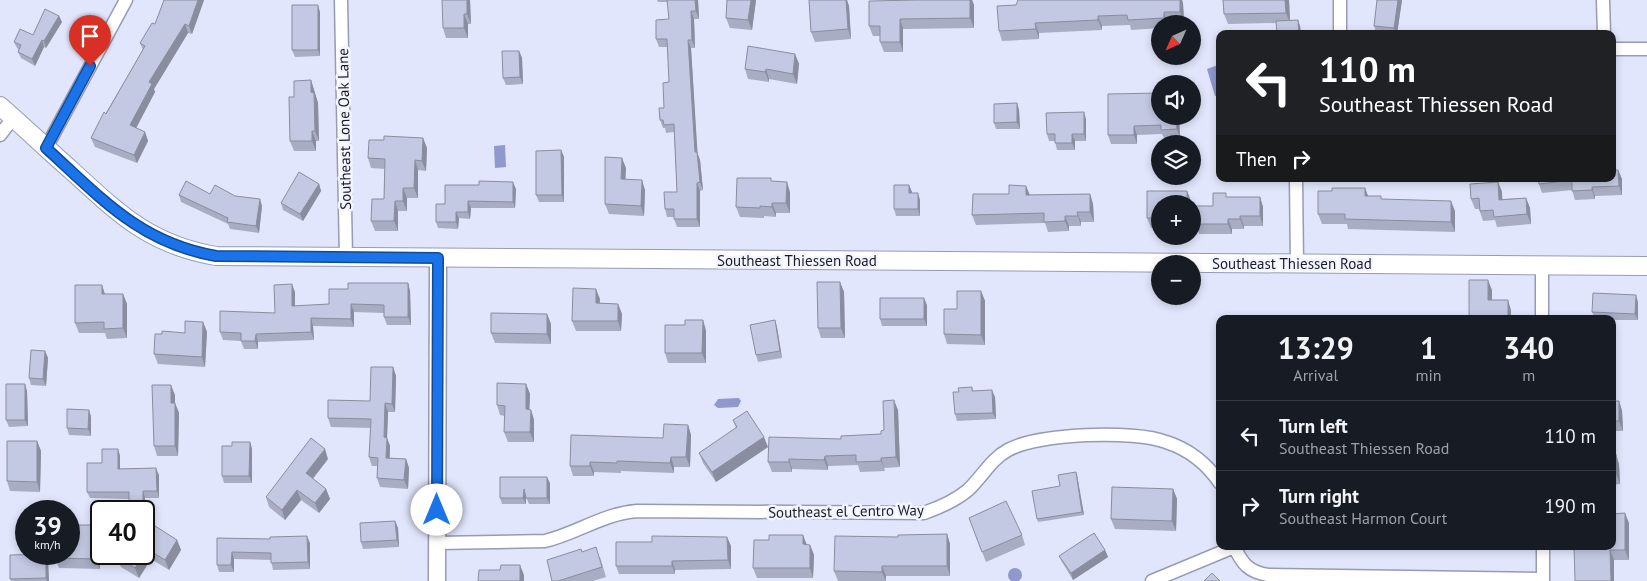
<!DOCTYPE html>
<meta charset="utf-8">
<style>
:root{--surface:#171b24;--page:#242831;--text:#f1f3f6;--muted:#9ea1a6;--line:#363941}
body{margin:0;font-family:"PT Sans",sans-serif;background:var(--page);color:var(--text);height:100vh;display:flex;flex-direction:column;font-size:19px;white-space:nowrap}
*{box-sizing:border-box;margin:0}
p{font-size:16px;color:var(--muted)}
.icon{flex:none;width:28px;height:28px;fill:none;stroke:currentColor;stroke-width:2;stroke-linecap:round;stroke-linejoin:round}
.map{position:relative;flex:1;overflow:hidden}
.drawer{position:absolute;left:1216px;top:315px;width:400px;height:235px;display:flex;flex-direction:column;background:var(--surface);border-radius:10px;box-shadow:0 2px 8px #0003}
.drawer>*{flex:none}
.top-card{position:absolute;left:1216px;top:30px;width:400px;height:152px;border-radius:10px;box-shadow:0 2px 8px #0003;background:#202124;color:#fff;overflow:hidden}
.needle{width:32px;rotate:225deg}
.buttons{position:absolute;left:1151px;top:15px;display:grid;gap:10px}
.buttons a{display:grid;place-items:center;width:50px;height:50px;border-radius:50%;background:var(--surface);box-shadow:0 2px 8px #0003;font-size:25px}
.speed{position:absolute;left:15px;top:500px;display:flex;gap:10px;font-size:25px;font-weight:700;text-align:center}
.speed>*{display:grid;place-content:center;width:65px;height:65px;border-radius:50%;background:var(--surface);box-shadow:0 2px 8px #0003;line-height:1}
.speed small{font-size:12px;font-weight:400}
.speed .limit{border:2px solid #111;border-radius:8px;background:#fff;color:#111}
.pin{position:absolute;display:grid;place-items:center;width:42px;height:42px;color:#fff;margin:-51px -21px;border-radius:50% 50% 50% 0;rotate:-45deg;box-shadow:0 0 5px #0007}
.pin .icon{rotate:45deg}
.me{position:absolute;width:55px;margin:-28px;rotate:0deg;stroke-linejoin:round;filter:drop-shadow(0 0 4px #0008)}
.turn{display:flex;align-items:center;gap:18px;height:105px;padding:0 20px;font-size:22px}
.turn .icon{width:65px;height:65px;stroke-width:2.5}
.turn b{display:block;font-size:35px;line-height:42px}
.then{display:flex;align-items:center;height:48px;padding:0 20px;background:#0003;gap:10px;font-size:19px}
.eta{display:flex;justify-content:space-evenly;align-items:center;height:85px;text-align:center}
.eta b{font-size:30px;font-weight:700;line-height:35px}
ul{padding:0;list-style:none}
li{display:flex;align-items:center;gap:15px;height:70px;padding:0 20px;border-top:1px solid var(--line)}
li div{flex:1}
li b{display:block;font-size:19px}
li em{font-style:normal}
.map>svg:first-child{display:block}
</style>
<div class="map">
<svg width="1647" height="581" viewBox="0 0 1647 581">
<rect width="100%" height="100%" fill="#e2e6fc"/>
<path fill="#9098ce" d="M1218,65l2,30 -5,1 -8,-27z
M505,145l1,22 -11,1 -1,-22z
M739,398l2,3 -3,6 -20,1 -4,-3 4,-6z
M1008 575a7 7 0 1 1 14 0a7 7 0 1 1-14 0Z"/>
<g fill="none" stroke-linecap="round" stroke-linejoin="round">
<g stroke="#969bb4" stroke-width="15">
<path id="minor" d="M341,0l5,258
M1603,0l1,34
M1340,34v-34
M1612,49h35
M0,135l13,-17
M46,148l80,-148
M1296,179l1,84
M1542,264v55
M437,543l108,-2c33,-8 57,-27 92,-30l287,2c17,-6 31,-12 44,-23 14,-13 23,-31 40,-40 31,-17 126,-20 158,-8 22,7 41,22 54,41
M1234,546c8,18 15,26 34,29l275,4
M1543,546v35
M1152,581l82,-34"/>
</g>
<g stroke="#969bb4" stroke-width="19">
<path id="tertiary" d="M437,581l1,-323"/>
</g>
<g stroke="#969bb4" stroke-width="20">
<path id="secondary" d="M0,106c24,21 47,43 71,64 48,44 79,75 145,86l1431,10"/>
</g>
<use href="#minor" stroke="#fff" stroke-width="12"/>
<use href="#tertiary" stroke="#fff" stroke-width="16"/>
<use href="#secondary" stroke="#fff" stroke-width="18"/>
</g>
<path fill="#a9adc3" d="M204,0l-12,34 -4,-1 -34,56 1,3 -19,36 9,4 3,9 -11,22 -42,-16 -4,-9 52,-88 -3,-7 15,-19z
M470,0l1,24h-3v14h-22l-3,-10z
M657,0h41l1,19h-5l1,29h-4l6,104 3,8 3,30 -3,1v36h-23l-3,-8v-2h-7l-2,-8 12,-17 -3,-60 -8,1 -1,-5h-2l-3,-8 4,-12 5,-26 -1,-35h-9l-3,-8 13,-20 -1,-17h-10z
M727,0h29l-4,30 -22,-2 -4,-10z
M809,0h38l2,6 2,33 -36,3 -4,-10z
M918,0h54l2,5v23l-71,1v23h-19l-4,-10v-6h-7l-4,-10z
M1018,0h164l1,3 1,19h-17v2h-7v4l-29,2 -1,-5 -28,1v4l-63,3v6l-37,2 -3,-10 17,-26z
M1223,0h66l1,20h8l2,6 1,8h-24v-11l-49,1 -4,-10z
M1377,0h25l-5,34h-11l-10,-2 -2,-6z
M320,12v44l-25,1 -3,-7z
M59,16l3,6 -16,26 -2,-1 -9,19 -14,-8 -3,-6 1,-2 -2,-2 -3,-6 19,-7z
M519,51l3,7 1,26 -17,1 -3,-7z
M795,54l4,10 -2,20 -28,-5v3l-21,-3 -3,-10z
M311,80l7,23 1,38h-3v10h-22l-4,-10 4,-44z
M1108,94l71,22 1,22h-16l-2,-4 -25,1v9h-26l-3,-9z
M1017,103l2,7 1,19h-24l-2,-6z
M1086,119v22h-11v9h-18l-2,-9h-6l-2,-7z
M423,138l4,10 -1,23 -8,-1v28h-11v13h-9v20h-23l-4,-10 13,-22 1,-30 -14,-1 -3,-10 16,-18z
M561,150l3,7v45h-25l-3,-7z
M626,168l-1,11 20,11 -1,26 -35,-2 -4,-10z
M1618,170l4,9v16l-27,1v3l-20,1 -3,-10 -30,3 -3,-9z
M772,181l18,11v21h-14v4l-12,-1v2l-24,-1 -4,-10z
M1498,182l4,10v7l24,-1 4,10 1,16 -34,3 -2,-7 -12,1 -4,-12h-4l-4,-10z
M319,184l2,7 -18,30 -20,-11 -2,-7z
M909,185l3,8 8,7v16h-24l-2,-7z
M1026,186l4,9 60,-1 3,10 1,18h-13v4h-12v5l-21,1 -3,-9 -69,2 -4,-10z
M516,189l-1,19h-44l-1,11 -11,-1 -1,11 -20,-1 -2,-6 9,-18z
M1147,191h40l4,10v3h-31v24h-9l-4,-10z
M210,194l25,2 27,10 -3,27 -29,-4 -2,-5 -47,-22 -2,-7z
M1369,196l13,3 73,12v21l-107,-3 -1,-5h-25l-4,-10z
M1228,197h32l3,10v19h-19v3h-12v5h-33l-2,-6h-5v-22h21z
M840,282l4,10 1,46h-24l-3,-10z
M408,283l2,8 1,34h-24l-3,-8v-4l-30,-1v15l-41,-1 1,14 -56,2v7h-14l-3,-8 -18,-1 -3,-8 55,-19 20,-21v14l34,-2 19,-15z
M102,285l3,9h18l4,10v34l-20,1 -2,-6h-26l-4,-10z
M981,291l4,10v44l-38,-1 -3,-10z
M600,299l-1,4 19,1 4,10 -1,17h-45l-4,-10z
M1638,302v18h-26v-1h-17l-3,-7z
M927,305v21h-45l-2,-7z
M547,314l4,10v20l-56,-1 -4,-10z
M203,322l4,10 -2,35 -47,-3 -4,-10 8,-20 23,-1z
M777,327l5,31 -24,4 -2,-7z
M706,330v33h-38l-3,-10z
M45,351l3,7 -2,28 -15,-1 -2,-7z
M393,367l3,9 -1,36h-7l-1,26 3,8v12l16,1 3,9 -1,21 -28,-2 -3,-9 1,-12h-6l-3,-9 2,-29 -40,-1 -3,-9 42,-17z
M1612,368l3,7v26h4l3,10 1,20h-11z
M526,384l4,10 -1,16h2l3,10v22h-26l-4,-10 1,-16 -5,-1 -3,-10z
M972,387l1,4 22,6 1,22 -39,2 -2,-7 4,-22z
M27,391l1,35 -19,1 -3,-7z
M175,395v8l4,10 -1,43h-21l-3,-10z
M89,410l2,7v19l-22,-1 -2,-7z
M898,410l2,57 -16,1 1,3 -25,1 -2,-7 -30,1v4l-36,-1v3h-20l-4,-10 73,-23 40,-5z
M733,420l35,27 -52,35 -13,-19 -4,-10 37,-25z
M688,425l3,10 -1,32h-16v6l-53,-2v2l-27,-1v4h-21l-3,-10 93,-28z
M37,441l4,10 -1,41 -30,-1 -3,-10z
M250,442l2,7v34h-28l-2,-7 10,-30z
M118,449l2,7v13l39,6v23h-14v11h-13l-3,-7v-3l-39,-1 -3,-6 15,-29z
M1612,454l7,10 1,20 -8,1z
M328,459l-15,20 13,10 4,10 -11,14 -18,-13 -16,20 -16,-13 -3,-10z
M1076,472l1,3 7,40 -46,7 -1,-3 23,-33z
M550,483v21h-21l-3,-7v7h-24l-2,-6z
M1173,489l4,10 -1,32 -61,-2 -4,-10z
M969,518l53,17 3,10 -39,17z
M144,519l33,21 4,10 -12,20 -18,-11 -12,19 -18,-11 -4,-10z
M395,521l3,7 1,19 -36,2 -2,-7z
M1629,523v37h-15v21h-39z
M75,529l25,6v34l-41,-1 -4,-10z
M947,534l3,10v32h-64v5h-48l-4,-10 64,-34z
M803,535l3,10h4l4,10 -1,23h-56l-4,-10 16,-28z
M727,537l4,9v23l-56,1v4h-56l-3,-8 36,-24z
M217,538l53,1 40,4v26l-37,1 -2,-10 -37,-1v13h-15l-2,-7z
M1105,550l3,7 -35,23 -11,-18 -3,-6z
M46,554l2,7 1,20h-38l-1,-2z
M600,557l6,20 -13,4h-41z"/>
<path fill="#898d9f" d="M198,0h6l-12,34 -3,-8z
M467,0h3l1,24 -4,-10z
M695,0h3l1,19 -3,-8z
M751,0h5l-4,30 -4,-10z
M846,0h1l2,6 2,33 -3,-10z
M970,0h2l2,5v23l-4,-10z
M1180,0h2l1,3 1,19 -4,-10z
M1285,0h4l1,23 -4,-10z
M1398,0h4l-5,34h-1l-2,-6z
M318,5l2,7v44l-2,-6z
M691,11l3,8 1,29 -3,-8z
M1164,12l3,10v2h-1l-2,-6z
M464,14l4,10v14l-4,-10z
M59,16l3,6 -16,26 -2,-7z
M1098,16l4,10v4l-4,-10z
M900,19l3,10v23l-3,-10z
M1298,20l2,6 1,8h-2z
M1035,23l4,10v6l-3,-10z
M185,24l3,9 -34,56 1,3 -22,42 -3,-9 19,-43z
M42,40l2,7 -9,19 -3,-7z
M688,40l3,8 7,112 -3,-8z
M519,51l3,7 1,26 -3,-7z
M795,54l4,10 -2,20 -4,-10z
M766,69l3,10v3l-4,-10z
M311,80l7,23 1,38 -4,-10 -4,-39z
M1017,103l2,7 1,19 -3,-7z
M1084,112l2,7v22l-2,-7z
M1176,116h3l1,22 -3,-9z
M1134,126l3,9v9l-3,-9z
M312,131l4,10v10l-4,-10z
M145,132l3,9 -11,22 -3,-8z
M1072,134l3,7v9l-3,-7z
M423,138l4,10 -1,23 -4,-10z
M561,150l3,7v45l-2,-7z
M697,152l3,8 3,30 -3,-8z
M622,158l4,10 -1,21 -4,-10z
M415,160l3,10v28l-4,-10z
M1618,170l4,9v16l-3,-9z
M642,180l3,10 -1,26 -3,-10z
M513,182l3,7 -1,19 -2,-6z
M787,182l3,10v21l-4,-10z
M1498,182l4,10 1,18 -4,-10z
M697,183l3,8v36l-3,-8z
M319,184l2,7 -18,30 -3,-7z
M909,185l3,7 -1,8 -2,-7z
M1026,186l4,10 -4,-1z
M1592,187l3,9v3l-3,-9z
M403,188l4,10v13l-4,-10z
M1365,188l4,10 -4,-2z
M1187,191l4,10v3h-4z
M918,193l2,7v16l-2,-7z
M1090,194l3,10 1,18 -4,-10z
M1260,197l3,10v19l-3,-10z
M1526,198l4,10 1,16 -4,-10z
M260,199l2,7 -3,27 -3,-7z
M395,201l3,10v20l-4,-10z
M468,201l3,7 -1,11 -2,-7z
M1451,201l4,10v21l-4,-10z
M772,203l4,10v4l-4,-10z
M456,212l3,6 -1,11 -2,-7z
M1077,212l4,10v4l-3,-10z
M1065,216l4,10v5l-4,-10z
M1240,216l4,10v3l-4,-10z
M1228,219l4,10v5l-4,-10z
M1488,280l4,10v20l-4,-10z
M840,282l4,10 1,46 -4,-10z
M408,283l2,8 1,34 -3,-8z
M292,284l3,8v22l-3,-8z
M102,285l3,10 -3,-1z
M596,289l4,10 -1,14 -3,-10z
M981,291l4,10v44l-4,-10z
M123,294l4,10v34l-4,-10z
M1636,295l2,7v18l-3,-6z
M924,298l3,7v21l-3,-7z
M1508,300l3,10v9h-3z
M351,304l3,8v15l-3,-8z
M618,304l4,10 -1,17 -3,-10z
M547,314l4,10v20l-4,-10z
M311,318l2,8 1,14 -3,-8z
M703,320l3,10v33l-4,-10z
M775,320l2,7 5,31 -2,-7z
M203,322l4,10 -2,35 -3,-10z
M256,334l2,8v7l-3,-8z
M45,351l3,7 -2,28 -3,-7z
M393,367l3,9 -1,36 -3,-8z
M1612,368l3,7v36l-3,-7z
M25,384l2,7 1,35 -3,-6z
M526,384l4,10 -1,25 -3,-10z
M171,385l4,10v18l-4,-10z
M992,390l3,7 1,22 -3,-6z
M894,400l4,10 2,57 -4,-10z
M1619,401l3,10 1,20 -4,-10z
M175,403l4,10 -1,43 -3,-10z
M385,403l3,9 -1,26 3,8 -1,21 -3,-9 -2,-21z
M89,410l2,7v19l-3,-7z
M531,410l3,10v22l-4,-10z
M688,425l3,10 -1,32 -4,-10z
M764,437l4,10 -52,35 -4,-10z
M37,441l4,10 -1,41 -3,-10z
M250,442l2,7v34l-3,-7z
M118,449l2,7v20l-2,-7z
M325,449l3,10 -19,24 -3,-10z
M1616,454l3,10 1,20 -4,-10z
M825,456l3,10v4l-4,-10z
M671,457l3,10v6l-4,-10z
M881,458l3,10 1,3 -4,-10z
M406,459l3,9 -1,21 -4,-9z
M789,459l3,10v3l-3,-10z
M590,462l4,10v4l-4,-10z
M156,468l3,7v23l-2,-7z
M1076,472l1,3 7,40 -2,-3z
M547,477l3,6v21l-3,-6z
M326,489l4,10 -11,14 -4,-10z
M524,489l2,7v8l-3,-6z
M1173,489l4,10 -1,32 -4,-10z
M297,490l4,10 -16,20 -3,-10z
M143,491l2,7v11l-2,-7z
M1625,513l4,10v37l-4,-10z
M395,521l3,7 1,19 -2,-7z
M96,525l4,10v34l-4,-10z
M947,534l3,10v32l-3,-10z
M803,535l4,10 -4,-1z
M307,536l3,7v26l-2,-7z
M727,537l4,9v23l-3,-9z
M177,540l4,10 -12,20 -4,-10z
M810,545l4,10 -1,23 -3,-10z
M147,549l4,10 -12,19 -4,-10z
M1105,550l3,7 -35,23 -2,-7z
M1610,550l4,10v21h-3z
M232,552l2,7v13l-3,-7z
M46,554l2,7 1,20h-2l-1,-3z
M672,561l3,9v4l-3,-8z
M520,565l4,10v6h-4z
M882,566l4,10v5l-4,-9z"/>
<path fill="#c4c9e3" stroke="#898d9f" d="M164,0h34l-9,26 -4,-2 -36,58 3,2 -22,41 15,7 -11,23 -43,-17 13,-26 2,2 39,-68 -5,-3 12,-20 3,1z
M442,0h25v14h-3v14h-21z
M667,0h28l1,11h-5l1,29h-4l7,112h2l3,30 -3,1v36h-23v-10h-9l-1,-17h13l-3,-68 -10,1 -1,-5h-3l-1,-12h5l-1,-25 6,-1 -2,-43h-11v-19l13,-1z
M727,0h24l-3,20 -22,-2z
M809,0h37l2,29 -37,3z
M918,0h52v18l-70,1v23h-20v-16h-11v-25z
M1018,0h162v12h-16v6l-36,2 -1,-5 -29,1v4l-63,3 1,6 -37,2 -2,-25 19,-1z
M1223,0h62l1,13 -62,1z
M1377,0h21l-4,28 -20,-2z
M292,5h26v45h-26z
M45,9l14,7 -15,25 -2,-1 -10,19 -14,-7 3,-7 -7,-3 6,-13 13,6z
M1298,20l1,14h-22l-1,-13z
M748,46l47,8 -2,20 -27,-5 -1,3 -20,-3z
M502,51h17l1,26 -17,1z
M311,80v12l3,1 1,38h-3v10h-22l-1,-44h5v-16z
M1160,93v23h16l1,13 -16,1v-5l-27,1v9h-26v-41z
M1017,103v19l-23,1v-19z
M1084,112v22h-12v9h-17v-9h-8l-1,-21z
M384,136l39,2 -1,23 -7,-1 -1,28h-11v13h-8l-1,20h-23l1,-22h12l1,-40 -17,-1 1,-18h15z
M561,150l1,45h-26v-44z
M605,157l17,1 -1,21 21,1 -1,26 -36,-2z
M1612,170h6l1,16 -27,1v3l-20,1v-11l-33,4 -1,-5h74z
M299,172l20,12 -19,30 -19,-11z
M737,178h34v3l16,1 -1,21h-14v4l-12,-1v2l-24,-1z
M186,181l24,13 5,-9 20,11 25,3 -4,27 -29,-4 1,-4 -49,-23z
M479,181l34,1v20l-45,-1v11h-12v10h-20v-18h9v-19h34z
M1498,182l1,18 27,-2 1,16 -33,3 -1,-7 -13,1 -1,-13 -8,1 -1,-15z
M894,185h15v8h9v16h-24z
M1009,185l17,1v9l64,-1v18h-13l1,4h-13v5l-21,1v-9l-72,2 1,-21h36z
M1332,188h33v8h16v3l70,2v21l-106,-3v-5h-27v-23h14z
M1147,191h40v13h-27v14h-13z
M1213,193h13v4h34v19h-20v3h-12v5h-33l1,-6h-4v-12h21z
M1469,280h19v20h20v19h-39z
M817,282h23l1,46h-23z
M348,283h60v34h-24v-12l-33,-1v15l-40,-1v14l-55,2 -1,7h-14v-8l-21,-1v-21l55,2 -1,-28 18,-1v22l37,-2v-15h19z
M75,285h27v9h21v34l-19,1v-7l-29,1z
M573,288l23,1v14l22,1v17h-46z
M957,291h24v44l-37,-1v-25h13z
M1593,293l43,2 -1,19 -43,-2z
M880,298h44v21h-44z
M491,313l56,1v20l-56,-1z
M685,320h18l-1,33h-37v-28h20z
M775,320l5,31 -24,4 -6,-30z
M185,321l18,1 -1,35 -48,-3 1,-20h7v-3l23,2z
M31,350l14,1 -2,28 -14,-1z
M371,367h22l-1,37 -7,-1 -1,34 3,1 -1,20 20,1 -2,21 -27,-2 1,-20 -9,-1 2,-38 -43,-1v-18l42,1z
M497,383l29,1v25l5,1 -1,22h-26l1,-26 -8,-1z
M6,384h19v36h-19z
M152,385h19v18h4v43h-21z
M972,387v4l20,-1 1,23 -38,1 -2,-22h6l-1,-4z
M894,400l2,57 -15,1v3l-25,1v-7l-31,1 -1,4 -35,-1v3h-21l1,-25 72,2v-3l40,-2v-3l3,-1 -1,-29z
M1612,401h7v20h-7z
M67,409l22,1 -1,19 -21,-1z
M747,411l17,26 -52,35 -13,-19 38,-26 -4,-7z
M664,424l24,1 -2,32h-15l-1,6 -53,-2v2l-27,-1v4h-20l1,-31 92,3z
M311,438l14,11 -19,24 20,16 -11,14 -18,-13 -15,20 -16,-13z
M7,441h30v41l-30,-1z
M232,442h18l-1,34h-27v-30h10z
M102,449h16v20l38,-1 1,23h-14v11h-14v-10h-42v-29h15z
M1612,454h4v20h-4z
M1076,472l6,40 -45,7 -5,-28 28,-5 -2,-11z
M500,477h47v21h-21l-2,-9 -1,9h-23z
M1112,487l61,2 -1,32 -61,-2z
M1006,501l16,34 -40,17 -13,-34z
M1625,513v37h-15l1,31h-36l-1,-35h38v-32z
M144,519l33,21 -12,20 -18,-11 -3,5z
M395,521l2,19 -36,2 -1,-19z
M75,525h21v34l-41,-1v-4h14v-25h6z
M1094,533l11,17 -34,23 -12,-17z
M947,534v32h-65v6l-48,-1 1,-35 63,1v-2z
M769,535h34v9l7,1v23h-57l1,-28h15z
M307,536l1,26 -37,1v-10l-39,-1 -1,13h-14v-27l53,1v-2z
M652,536l75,1 1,23 -56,1v5h-56v-24h36z
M596,547l6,20 -44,14h-6l-5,-21 34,-11 1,3z
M46,554v24l-36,1v-24z
M119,554h25l-9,14 -18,-11z
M501,565h19v16h-42l1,-11h21z
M1212,573l8,8h-16z"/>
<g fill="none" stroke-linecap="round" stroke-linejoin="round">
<g stroke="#114b97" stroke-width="12">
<path id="route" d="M90,66l-44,82c55,50 94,95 170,108l222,2 -1,252"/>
</g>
<use href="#route" stroke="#1a73e8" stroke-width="9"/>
</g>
<g text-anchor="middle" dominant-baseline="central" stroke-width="5" stroke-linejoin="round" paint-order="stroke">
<g font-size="15" fill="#1a1b25" stroke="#f2f4ff">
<text transform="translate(344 129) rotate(-91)">Southeast Lone Oak Lane</text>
<text x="797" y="260">Southeast Thiessen Road</text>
<text x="1292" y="263">Southeast Thiessen Road</text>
<text transform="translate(846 511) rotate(-1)">Southeast el Centro Way</text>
</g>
</g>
</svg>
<div class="buttons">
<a><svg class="needle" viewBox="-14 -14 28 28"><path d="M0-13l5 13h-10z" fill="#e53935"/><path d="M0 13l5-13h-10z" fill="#9ea1a6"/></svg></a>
<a><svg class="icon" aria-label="sound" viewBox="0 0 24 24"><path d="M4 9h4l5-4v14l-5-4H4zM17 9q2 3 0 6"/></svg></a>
<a><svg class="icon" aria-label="layers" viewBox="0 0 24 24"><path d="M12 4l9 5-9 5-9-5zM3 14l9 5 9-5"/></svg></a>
<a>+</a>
<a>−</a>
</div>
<div class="speed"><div>39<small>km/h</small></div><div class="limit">40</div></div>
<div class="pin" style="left:90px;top:66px;background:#d93025"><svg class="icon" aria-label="arrive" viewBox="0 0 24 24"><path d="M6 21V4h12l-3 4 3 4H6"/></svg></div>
<svg class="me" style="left:437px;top:510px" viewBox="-20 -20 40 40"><circle r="19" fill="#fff"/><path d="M0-13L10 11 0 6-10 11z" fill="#1a73e8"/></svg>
<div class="top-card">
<div class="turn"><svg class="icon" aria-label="left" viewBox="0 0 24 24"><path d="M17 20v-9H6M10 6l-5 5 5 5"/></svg><div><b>110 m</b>Southeast Thiessen Road</div></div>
<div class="then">Then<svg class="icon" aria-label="right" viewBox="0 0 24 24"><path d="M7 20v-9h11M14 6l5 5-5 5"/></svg></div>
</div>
<section class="drawer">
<div class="eta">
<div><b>13:29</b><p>Arrival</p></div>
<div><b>1</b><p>min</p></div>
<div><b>340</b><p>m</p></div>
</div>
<ul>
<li><svg class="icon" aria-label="left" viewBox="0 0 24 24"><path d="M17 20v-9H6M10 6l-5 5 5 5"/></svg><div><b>Turn left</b><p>Southeast Thiessen Road</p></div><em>110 m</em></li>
<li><svg class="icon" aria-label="right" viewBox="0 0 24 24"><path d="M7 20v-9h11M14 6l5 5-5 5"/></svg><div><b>Turn right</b><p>Southeast Harmon Court</p></div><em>190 m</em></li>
</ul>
</section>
</div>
